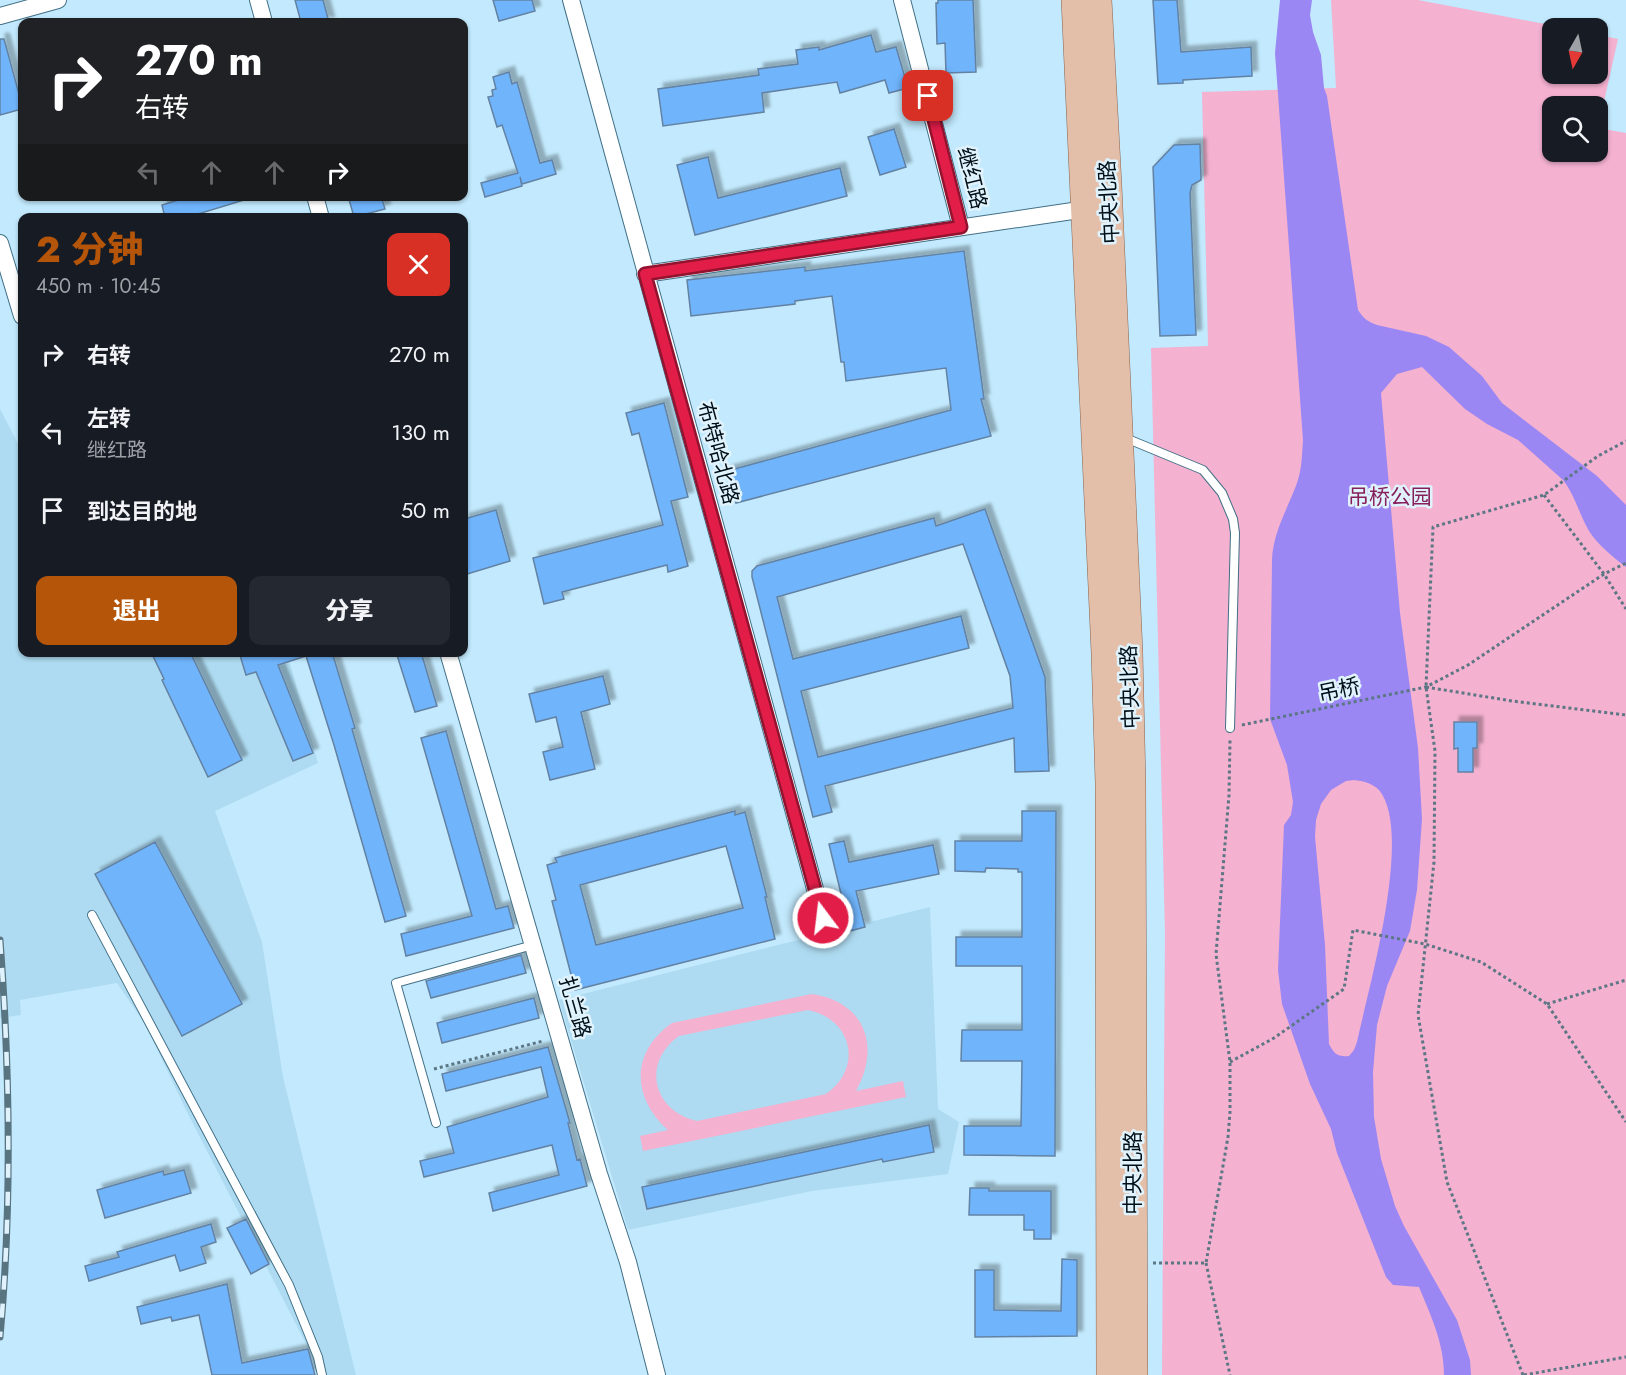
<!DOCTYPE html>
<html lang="zh">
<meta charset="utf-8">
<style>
:root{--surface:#171b24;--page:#242831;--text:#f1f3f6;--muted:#9ea1a6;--accent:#b45509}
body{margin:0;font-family:Jost,"Noto Sans SC",sans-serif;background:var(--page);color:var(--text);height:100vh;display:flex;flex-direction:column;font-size:22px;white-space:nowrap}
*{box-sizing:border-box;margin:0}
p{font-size:20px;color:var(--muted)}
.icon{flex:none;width:33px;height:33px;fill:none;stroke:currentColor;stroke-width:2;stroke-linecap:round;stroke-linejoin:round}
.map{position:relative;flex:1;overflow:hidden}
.sheet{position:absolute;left:18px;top:213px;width:450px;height:444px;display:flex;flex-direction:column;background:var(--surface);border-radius:12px;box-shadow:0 2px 4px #0004}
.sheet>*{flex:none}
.hud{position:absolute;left:18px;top:18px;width:450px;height:183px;border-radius:12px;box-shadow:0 2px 4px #0004;background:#202124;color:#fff;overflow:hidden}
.needle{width:39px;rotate:189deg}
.buttons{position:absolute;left:1542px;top:18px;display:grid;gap:12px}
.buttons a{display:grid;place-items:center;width:66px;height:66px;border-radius:12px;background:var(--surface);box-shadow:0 2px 4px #0004;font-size:30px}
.pin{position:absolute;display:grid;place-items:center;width:51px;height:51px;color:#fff;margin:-26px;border-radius:12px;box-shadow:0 3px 9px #0006}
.me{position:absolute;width:66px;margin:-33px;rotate:345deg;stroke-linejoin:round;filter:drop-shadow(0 0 4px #0008)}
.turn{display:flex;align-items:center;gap:21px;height:126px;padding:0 18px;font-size:27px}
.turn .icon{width:78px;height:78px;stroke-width:2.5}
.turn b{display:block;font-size:42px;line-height:51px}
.lanes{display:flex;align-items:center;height:57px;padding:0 18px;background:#0003;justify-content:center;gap:30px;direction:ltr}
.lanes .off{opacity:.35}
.round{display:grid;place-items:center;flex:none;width:63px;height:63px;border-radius:12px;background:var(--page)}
.headline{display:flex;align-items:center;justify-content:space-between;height:102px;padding:0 18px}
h1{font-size:36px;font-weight:800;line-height:45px;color:var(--accent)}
.primary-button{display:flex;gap:12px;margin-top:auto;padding:12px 18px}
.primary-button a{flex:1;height:69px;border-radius:12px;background:var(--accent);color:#fff;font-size:24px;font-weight:800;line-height:69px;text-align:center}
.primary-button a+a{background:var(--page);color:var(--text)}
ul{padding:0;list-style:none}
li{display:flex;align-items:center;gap:18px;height:78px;padding:0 18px}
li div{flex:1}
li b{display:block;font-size:22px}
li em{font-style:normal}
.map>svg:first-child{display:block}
</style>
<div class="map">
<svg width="1626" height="1375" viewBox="0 0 1626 1375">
<defs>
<filter id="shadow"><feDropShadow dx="5.5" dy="-5.5" stdDeviation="1.5" flood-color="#0004"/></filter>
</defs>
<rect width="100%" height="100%" fill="#c2e9fd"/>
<path fill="#aedbf1" d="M0,409l22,42v201l265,1 31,110 -103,48 47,131 21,135 73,298h-34l-136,-265 -41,-86 -28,-41 -97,17 1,15 -21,3z
M930,907l8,202 21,13 -11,52 -136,17 -184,39 -69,-230z"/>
<path fill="#f4b1d0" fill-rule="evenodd" d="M1331,0h87l148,28h-14v46h46v-39l20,4 -20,89 28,5v1242h-464l3,-441 -14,-586 57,-2 -6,-254 134,-4zM1552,106h46v46h-46z
M812,994c53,8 69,52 44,97l47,-10 3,16 -263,54 -3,-15 28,-6c-37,-33 -37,-78 4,-107zM808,1010c45,9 55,58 18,84l-129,27c-44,-10 -56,-58 -18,-85z"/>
<path fill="#9b87f3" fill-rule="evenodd" d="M1280,0h32l-2,15 3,17 8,23 3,33 3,8 31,214c5,8 10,12 19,15l49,11 23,11 33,29 20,27 95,73 29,29v62c-13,-10 -28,-22 -37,-36 -10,-17 -14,-36 -26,-51l-45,-40 -31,-16 -22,-15 -43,-42 -25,7 -16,19 19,220 18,135 4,71 -5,71 -7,41 -23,55 -10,39 -4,47 1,45 7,42 14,47 9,20 53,94 13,40 1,15h-27c0,-32 -13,-59 -25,-88l-26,-2 -7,-8 -49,-124 -6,-24 -21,-45 -28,-80 -4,-34 6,-145 7,-10 2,-13 -6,-37 -17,-46 2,-159c1,-28 16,-52 25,-77 5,-14 5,-29 6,-43l-28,-387zM1354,780c9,1 18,3 25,10 35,42 -11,200 -22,252l-3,8 -5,6c-11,1 -15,-2 -20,-12l-4,-99 -10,-108 1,-17 5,-16 10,-14 15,-9z"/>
<path fill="#70b5fc" stroke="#6382a3" stroke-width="1.5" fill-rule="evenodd" filter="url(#shadow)" d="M295,0h28l6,22h-28z
M493,0h39l3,11 -36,10z
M938,0h35l3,72 -30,1 -1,-30 -8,1 -1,-41h2z
M1153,0h24l4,52 70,-5 1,29 -69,4v3l-25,1z
M871,35l5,17 20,-5 12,41 -19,5 -4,-13 -45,13 -3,-11 -75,11 2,19 -101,14 -5,-37 101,-14 -1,-6 40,-5 -2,-14 23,-3v3z
M0,39h4l18,66v4l-22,6z
M509,72l3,12 5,-2 23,81 12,-3 4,14 -34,10 -2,-7 2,9 -37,11 -4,-14 37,-10 -16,-48 -5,2 -9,-30 5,-1 -1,-6 4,-1 -3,-12z
M894,129l12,38 -26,8 -12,-38z
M1200,144l1,36 -9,5 -2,8 6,142 -36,1 -7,-169 21,-22z
M708,157l10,41 122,-30 7,28 -152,39 -18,-70z
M191,196h52l1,4 -59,18h-20l-3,-13z
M348,196h33l4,13 -31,8z
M964,251l20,148h-3l10,37 -255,67 -9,-32 224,-61 -5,-42 -100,13 -2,-19h-3l-9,-66 -37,5v3l-104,12 -4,-36 118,-13v4z
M664,403l24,94 -17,4 17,65 -20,6 -1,-7 -105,27 2,7 -20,5 -11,-46 130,-33 -24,-92 -7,2 -6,-22z
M985,509l60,168 4,94 -34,1 -1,-34 -189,48 7,26 -19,5 -61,-240v-6l5,-5 177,-48 2,8zM963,544l47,132 3,32 -195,49 -17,-66 168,-43 -8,-32 -168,43 -16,-62z
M496,510l14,51 -46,14v-56z
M151,652h39l52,108 -34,17 -46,-97 2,-1z
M239,652h93l23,76 -3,1 54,187 -21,6 -51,-177 -28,-89 -28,9 35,88 -20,8 -37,-89 -10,3z
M396,652h25l16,54 -22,6z
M603,676l7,28 -29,8 14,57 -45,11 -7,-28 20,-5 -7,-30 -20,5 -7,-28z
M1454,722h23v26h-4v24h-15v-24l-4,1z
M446,731l50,178 12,-3 6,22 -108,28 -5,-22 71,-18 -51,-178z
M735,811v4l10,-3 22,85h-2l10,42 -200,51 -23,-89 4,-1 -9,-35 10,-3 -2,-4zM726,846l17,62 -147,37 -16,-60z
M1022,811h34l-1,345 -91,-1v-29h57l1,-65h-61l1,-31h60v-64h-66v-29h66v-65h-4v-3l-32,-1 -1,4 -30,-1v-30h67z
M844,841l5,21 84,-17 6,29 -83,17 9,36 -15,4 -21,-87z
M155,842l87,162 -60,32 -87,-162z
M521,955l5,18 -95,25 -5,-17z
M534,998l5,20 -97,25 -5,-20z
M548,1047l22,76h-2l9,37 3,-1 7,27 -94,25 -4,-18 70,-18 -7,-30 -128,32 -4,-16 34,-8 -7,-26 101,-30 -7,-30 -95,24 -4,-17z
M929,1125l5,27 -51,10 -1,-3 -235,50 -5,-22z
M184,1170l7,23 -86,25 -8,-28 66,-19 1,4z
M970,1188h19v3h62v48h-17v-9h-10v-15h-55z
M246,1219l23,45 -18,10 -24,-46z
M211,1224l5,18 -15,5 5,16 -26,8 -5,-16 -86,26 -4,-15 34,-9 -2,-5z
M1062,1259l15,1v76l-102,1v-67h19v40l67,1z
M227,1284l15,79 66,-14 7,26h-103l-13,-60 -27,6 -1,-4 -30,7 -4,-17z"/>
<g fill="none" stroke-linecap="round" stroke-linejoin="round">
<g stroke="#427086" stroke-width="10">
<path id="service" d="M1123,437l80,33 19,23 11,26 2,14 -5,195
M92,915l197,370 29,72 4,18
M436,1123l-40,-140 137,-38"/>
</g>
<g stroke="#427086" stroke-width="18">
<path id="minor" d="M258,0l6,22
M571,0l252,918
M902,0l59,227
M0,16l58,-16
M315,196l6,22
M0,243l22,73
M645,274l441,-65
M448,652l151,522 29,88 29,113"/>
</g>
<g stroke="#886450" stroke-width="28">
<path id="primary" d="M1075,0l30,653 4,130 1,592
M1098,0l10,185 21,467 3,131 2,592"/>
</g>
<path stroke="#5c7684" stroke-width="3" stroke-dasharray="3 3" stroke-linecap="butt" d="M1544,495l60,79 22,35
M1426,687l86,14 114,14
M1242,725l184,-38 42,-22 136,-91 22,-11
M1547,1004l79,-24
M1230,1062l44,-24 70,-49 9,-59 72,14 56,18 66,42 79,118
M434,1069l109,-28
M1153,1263h53l22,-126 2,-25v-50l-14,-108 13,-159 1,-55
M1206,1263l24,112
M1523,1375l-76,-193 -29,-167 16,-153 1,-111 -9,-64 7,-160 111,-32 54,-39 28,-15
M1524,1375l102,-18"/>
<use href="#service" stroke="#fff" stroke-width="8"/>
<use href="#minor" stroke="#fff" stroke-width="16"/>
<use href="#primary" stroke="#e3bea8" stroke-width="27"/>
<g stroke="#597481" stroke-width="7">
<path id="rail" d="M0,940c10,132 12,266 0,397"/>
</g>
<use href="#rail" stroke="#e0f3fd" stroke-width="4.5" stroke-dasharray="14" stroke-linecap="butt"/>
</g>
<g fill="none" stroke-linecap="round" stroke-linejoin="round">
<g stroke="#92132f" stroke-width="15">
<path id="route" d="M823,918l-178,-644 316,-47 -33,-131"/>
</g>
<use href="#route" stroke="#e11d48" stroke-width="10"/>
</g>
<g text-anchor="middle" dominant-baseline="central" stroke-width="5" stroke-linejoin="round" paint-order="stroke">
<g font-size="21" fill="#000f17" stroke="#e0f3fd">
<text transform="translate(972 178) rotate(76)">继红路</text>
<text transform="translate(1109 202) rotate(-93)">中央北路</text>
<text transform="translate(718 453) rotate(75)">布特哈北路</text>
<text transform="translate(1130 687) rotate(-92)">中央北路</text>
<text transform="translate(1339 690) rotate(-12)">吊桥</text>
<text transform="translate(575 1007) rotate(74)">扎兰路</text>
<text transform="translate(1133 1173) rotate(-90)">中央北路</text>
</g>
<g font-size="21" fill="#861f5a" stroke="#e0f3fd">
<text x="1390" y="497">吊桥公园</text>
</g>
</g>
</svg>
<div class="buttons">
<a><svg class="needle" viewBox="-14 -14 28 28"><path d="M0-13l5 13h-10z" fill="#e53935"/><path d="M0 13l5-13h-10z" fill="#9ea1a6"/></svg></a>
<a><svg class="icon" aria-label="search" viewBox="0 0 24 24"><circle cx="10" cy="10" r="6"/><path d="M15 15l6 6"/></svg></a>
</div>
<div class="pin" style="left:928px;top:96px;background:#d93025"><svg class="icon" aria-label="arrive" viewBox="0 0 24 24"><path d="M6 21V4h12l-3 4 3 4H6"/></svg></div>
<svg class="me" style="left:823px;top:918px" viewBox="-20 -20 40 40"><circle r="17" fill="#e11d48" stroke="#fff" stroke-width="3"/><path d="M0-11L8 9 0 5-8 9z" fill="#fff"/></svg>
<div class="hud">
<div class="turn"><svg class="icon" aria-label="right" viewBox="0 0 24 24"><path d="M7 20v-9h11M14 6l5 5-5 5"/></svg><div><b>270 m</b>右转</div></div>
<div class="lanes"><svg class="icon off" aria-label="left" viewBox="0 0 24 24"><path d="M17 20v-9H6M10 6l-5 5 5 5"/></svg><svg class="icon off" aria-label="ahead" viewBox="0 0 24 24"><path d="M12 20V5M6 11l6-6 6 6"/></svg><svg class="icon off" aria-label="ahead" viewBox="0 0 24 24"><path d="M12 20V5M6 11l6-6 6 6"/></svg><svg class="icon" aria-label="right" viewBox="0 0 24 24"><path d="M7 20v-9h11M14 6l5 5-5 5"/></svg></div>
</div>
<section class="sheet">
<div class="headline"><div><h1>2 分钟</h1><p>450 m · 10:45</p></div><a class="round" style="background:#d93025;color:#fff"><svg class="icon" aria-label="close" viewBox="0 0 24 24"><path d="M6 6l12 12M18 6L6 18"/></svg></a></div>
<ul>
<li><svg class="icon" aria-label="right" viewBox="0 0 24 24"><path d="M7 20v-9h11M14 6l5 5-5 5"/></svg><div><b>右转</b></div><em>270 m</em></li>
<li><svg class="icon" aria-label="left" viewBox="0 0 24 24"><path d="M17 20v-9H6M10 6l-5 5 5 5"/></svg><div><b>左转</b><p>继红路</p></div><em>130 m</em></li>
<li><svg class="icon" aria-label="arrive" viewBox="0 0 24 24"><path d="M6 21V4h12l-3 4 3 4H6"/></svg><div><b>到达目的地</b></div><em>50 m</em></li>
</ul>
<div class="primary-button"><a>退出</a><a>分享</a></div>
</section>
</div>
